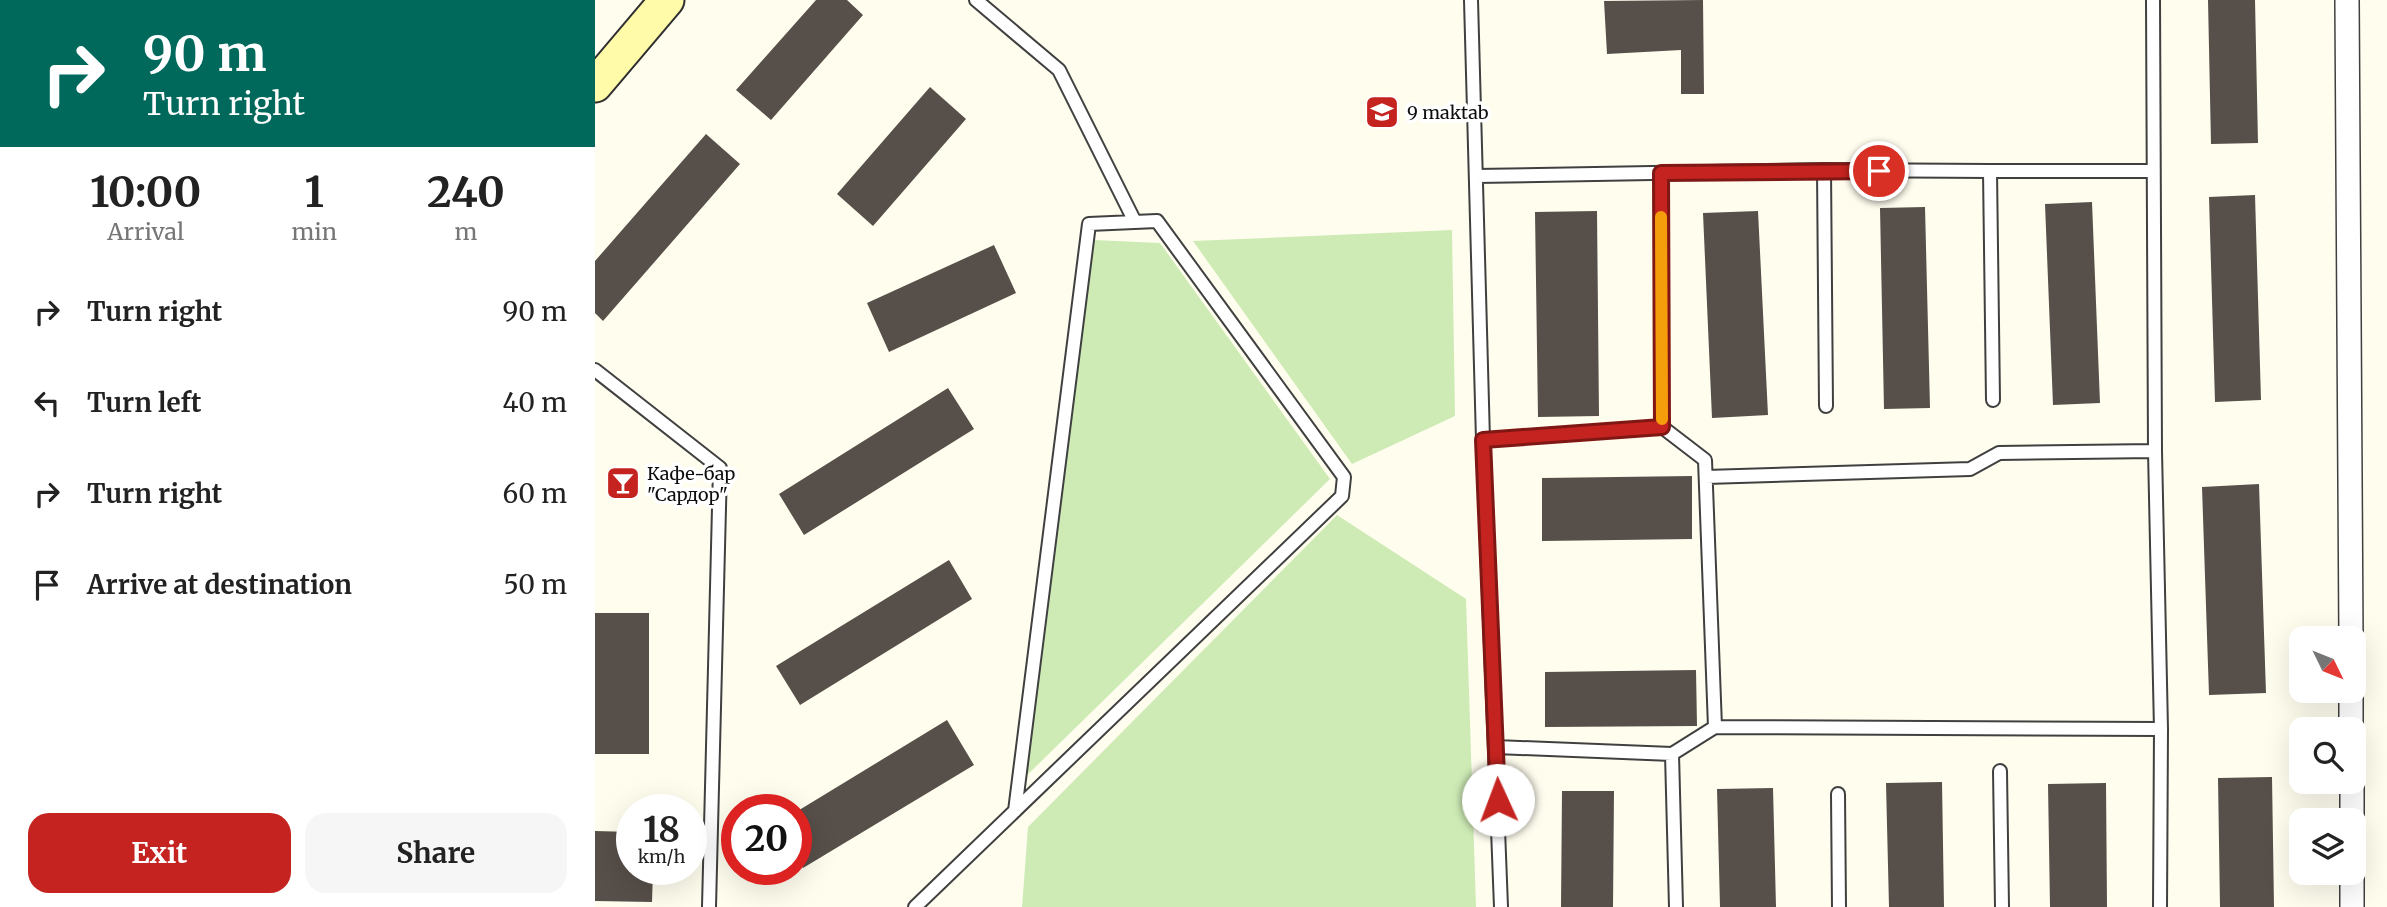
<!DOCTYPE html>
<meta charset="utf-8">
<style>
:root{--surface:#fff;--page:#f6f6f6;--text:#222;--muted:#767676;--accent:#c4231f}
body{margin:0;font-family:Merriweather,serif;background:var(--page);color:var(--text);height:100vh;display:flex;flex-direction:column;font-size:26px;white-space:nowrap}
*{box-sizing:border-box;margin:0}
p{font-size:23px;color:var(--muted)}
.icon{flex:none;width:38px;height:38px;fill:none;stroke:currentColor;stroke-width:2;stroke-linecap:round;stroke-linejoin:round}
.map{position:relative;flex:1;overflow:hidden}
.drawer{display:flex;flex-direction:column;background:var(--surface);width:595px}
.drawer>*{flex:none}
.guide{background:#00695c;color:#fff;overflow:hidden}
.needle{width:46px;rotate:133deg}
.fabs{position:absolute;left:1694px;top:626px;display:grid;gap:14px}
.fabs a{display:grid;place-items:center;width:77px;height:77px;border-radius:14px;background:var(--surface);box-shadow:0 7px 28px #0002;font-size:35px}
.speed{position:absolute;left:21px;top:794px;display:flex;gap:14px;font-size:35px;font-weight:700;text-align:center}
.speed>*{display:grid;place-content:center;width:91px;height:91px;border-radius:50%;background:var(--surface);box-shadow:0 7px 28px #0002;line-height:1}
.speed small{font-size:18px;font-weight:400}
.speed .limit{border:10px solid #d22;background:#fff;color:#111}
.pin{position:absolute;display:grid;place-items:center;width:60px;height:60px;color:#fff;margin:-30px;border:4px solid #fff;border-radius:50%;box-shadow:0 2px 7px #0007}
.me{position:absolute;width:77px;margin:-38px;rotate:358deg;stroke-linejoin:round;filter:drop-shadow(0 0 5px #0008)}
.turn{display:flex;align-items:center;gap:24px;height:147px;padding:0 28px;font-size:32px}
.turn .icon{width:91px;height:91px;stroke-width:2.5}
.turn b{display:block;font-size:49px;line-height:60px}
.eta{display:flex;justify-content:space-evenly;align-items:center;height:119px;text-align:center}
.eta b{font-size:42px;font-weight:700;line-height:49px}
.action{display:flex;gap:14px;margin-top:auto;padding:14px 28px}
.action a{flex:1;height:80px;border-radius:21px;background:var(--accent);color:#fff;font-size:28px;font-weight:700;line-height:80px;text-align:center}
.action a+a{background:var(--page);color:var(--text)}
ul{padding:0;list-style:none}
li{display:flex;align-items:center;gap:21px;height:91px;padding:0 28px}
li div{flex:1}
li b{display:block;font-size:26px}
li em{font-style:normal}
main{display:flex;flex:1;min-height:0}
.map>svg:first-child{display:block}
</style>
<main>
<section class="drawer">
<div class="guide">
<div class="turn"><svg class="icon" aria-label="right" viewBox="0 0 24 24"><path d="M7 20v-9h11M14 6l5 5-5 5"/></svg><div><b>90 m</b>Turn right</div></div>
</div>
<div class="eta">
<div><b>10:00</b><p>Arrival</p></div>
<div><b>1</b><p>min</p></div>
<div><b>240</b><p>m</p></div>
</div>
<ul>
<li><svg class="icon" aria-label="right" viewBox="0 0 24 24"><path d="M7 20v-9h11M14 6l5 5-5 5"/></svg><div><b>Turn right</b></div><em>90 m</em></li>
<li><svg class="icon" aria-label="left" viewBox="0 0 24 24"><path d="M17 20v-9H6M10 6l-5 5 5 5"/></svg><div><b>Turn left</b></div><em>40 m</em></li>
<li><svg class="icon" aria-label="right" viewBox="0 0 24 24"><path d="M7 20v-9h11M14 6l5 5-5 5"/></svg><div><b>Turn right</b></div><em>60 m</em></li>
<li><svg class="icon" aria-label="arrive" viewBox="0 0 24 24"><path d="M6 21V4h12l-3 4 3 4H6"/></svg><div><b>Arrive at destination</b></div><em>50 m</em></li>
</ul>
<div class="action"><a>Exit</a><a>Share</a></div>
</section>
<div class="map">
<svg width="1792" height="907" viewBox="0 0 1792 907">
<rect width="100%" height="100%" fill="#fffdee"/>
<path fill="#ceebb5" d="M857,230l3,186 -103,48 -159,-223z
M499,240l66,3 170,236 -310,303z
M742,515l129,84 10,308h-454l6,-80z"/>
<path fill="#574f49" d="M221,0h31l16,15 -92,105 -35,-30z
M1108,0l1,94h-23v-44l-74,4 -3,-53z
M1613,0h47l3,143 -47,1z
M335,87l36,32 -93,107 -36,-32z
M111,134l34,30 -137,157 -8,-8v-52z
M1660,195l6,205 -46,2 -6,-205z
M1497,202l8,201 -47,2 -8,-201z
M1330,207l5,201 -46,1 -4,-201z
M1002,211l2,205 -61,1 -3,-205z
M1163,211l10,204 -56,3 -9,-205z
M399,245l22,48 -127,59 -22,-49z
M353,388l26,41 -170,106 -25,-41z
M1097,476v63l-150,2v-63z
M1664,484l7,209 -57,2 -7,-208z
M354,560l23,39 -172,106 -24,-39z
M0,613h54v141h-54z
M1101,670l1,56 -152,1v-55z
M352,720l27,45 -171,103 -7,-11v-45z
M1677,777l2,130h-54l-2,-129z
M1347,782l2,125h-55l-3,-124z
M1511,783l1,124h-57l-2,-123z
M1178,788l3,119h-56l-3,-118z
M967,791h52l-1,116h-52z
M0,831l37,1v38h21l-1,32 -57,-1z"/>
<g fill="none" stroke-linecap="round" stroke-linejoin="round">
<g stroke="#404040" stroke-width="16">
<path id="lane" d="M381,0l83,70 76,152
M876,0l12,440 18,467
M1558,0l2,451 6,278 -1,178
M1229,170l2,236
M1395,171h162
M1066,173l1,254 43,33 10,267
M881,176l348,-6 166,1 3,229
M0,370l125,98 -11,439
M888,440l179,-13
M1111,477l264,-8 29,-16 156,-2
M901,747l176,7
M1405,771l2,136
M1243,794l1,113
M320,907l427,-411 2,-19 -187,-256 -68,3 -74,587
M1081,907l-4,-153 43,-27 446,2"/>
</g>
<g stroke="#404040" stroke-width="26">
<path id="street" d="M1752,0l4,639
M1756,691v39
M1757,782v39
M1757,873v34"/>
</g>
<g stroke="#2f2f2f" stroke-width="37">
<path id="secondary" d="M0,85l72,-85"/>
</g>
<use href="#lane" stroke="#fff" stroke-width="12"/>
<use href="#street" stroke="#fff" stroke-width="23"/>
<use href="#secondary" stroke="#fffba9" stroke-width="33"/>
</g>
<g fill="none" stroke-linecap="round" stroke-linejoin="round">
<g stroke="#7f1714" stroke-width="18">
<path id="route" d="M903,800l-15,-360 179,-13 -1,-254 218,-2"/>
</g>
<use href="#route" stroke="#c4231f" stroke-width="12"/>
<path stroke="#f59e0b" stroke-width="12" d="M1066,217l1,202"/>
</g>
<defs>
<g id="school-square" transform="scale(1.75)"><rect x="-9" y="-9" width="18" height="18" rx="4" fill="#c4231f" stroke="#fff"/><path d="M0-5L7-2L0 1L-7-2ZM-4 1L0 2.5L4 1V4Q0 6-4 4Z" fill="#fff"/></g>
<g id="bar-square" transform="scale(1.75)"><rect x="-9" y="-9" width="18" height="18" rx="4" fill="#c4231f" stroke="#fff"/><path d="M-6-5H6L.8 .8V4.5H3.5V6h-7V4.5H-.8V.8Z" fill="#fff"/></g>
</defs>
<g fill-rule="evenodd">
<use href="#school-square" x="787" y="112"/>
<use href="#bar-square" x="28" y="483"/>
</g>
<g text-anchor="middle" dominant-baseline="central" stroke-width="7" stroke-linejoin="round" paint-order="stroke">
<g font-size="18" fill="#0d0d0d" stroke="#fff" text-anchor="start">
<text x="812" y="112">9 maktab</text>
<text x="52" y="473">Кафе-бар<tspan x="52" dy="21">"Сардор"</tspan></text>
</g>
</g>
</svg>
<div class="fabs">
<a><svg class="needle" viewBox="-14 -14 28 28"><path d="M0-13l5 13h-10z" fill="#e53935"/><path d="M0 13l5-13h-10z" fill="#767676"/></svg></a>
<a><svg class="icon" aria-label="search" viewBox="0 0 24 24"><circle cx="10" cy="10" r="6"/><path d="M15 15l6 6"/></svg></a>
<a><svg class="icon" aria-label="layers" viewBox="0 0 24 24"><path d="M12 4l9 5-9 5-9-5zM3 14l9 5 9-5"/></svg></a>
</div>
<div class="speed"><div>18<small>km/h</small></div><div class="limit">20</div></div>
<div class="pin" style="left:1284px;top:171px;background:#d93025"><svg class="icon" aria-label="arrive" viewBox="0 0 24 24"><path d="M6 21V4h12l-3 4 3 4H6"/></svg></div>
<svg class="me" style="left:903px;top:800px" viewBox="-20 -20 40 40"><circle r="19" fill="#fff"/><path d="M0-13L10 11 0 6-10 11z" fill="#c4231f"/></svg>
</div>
</main>
